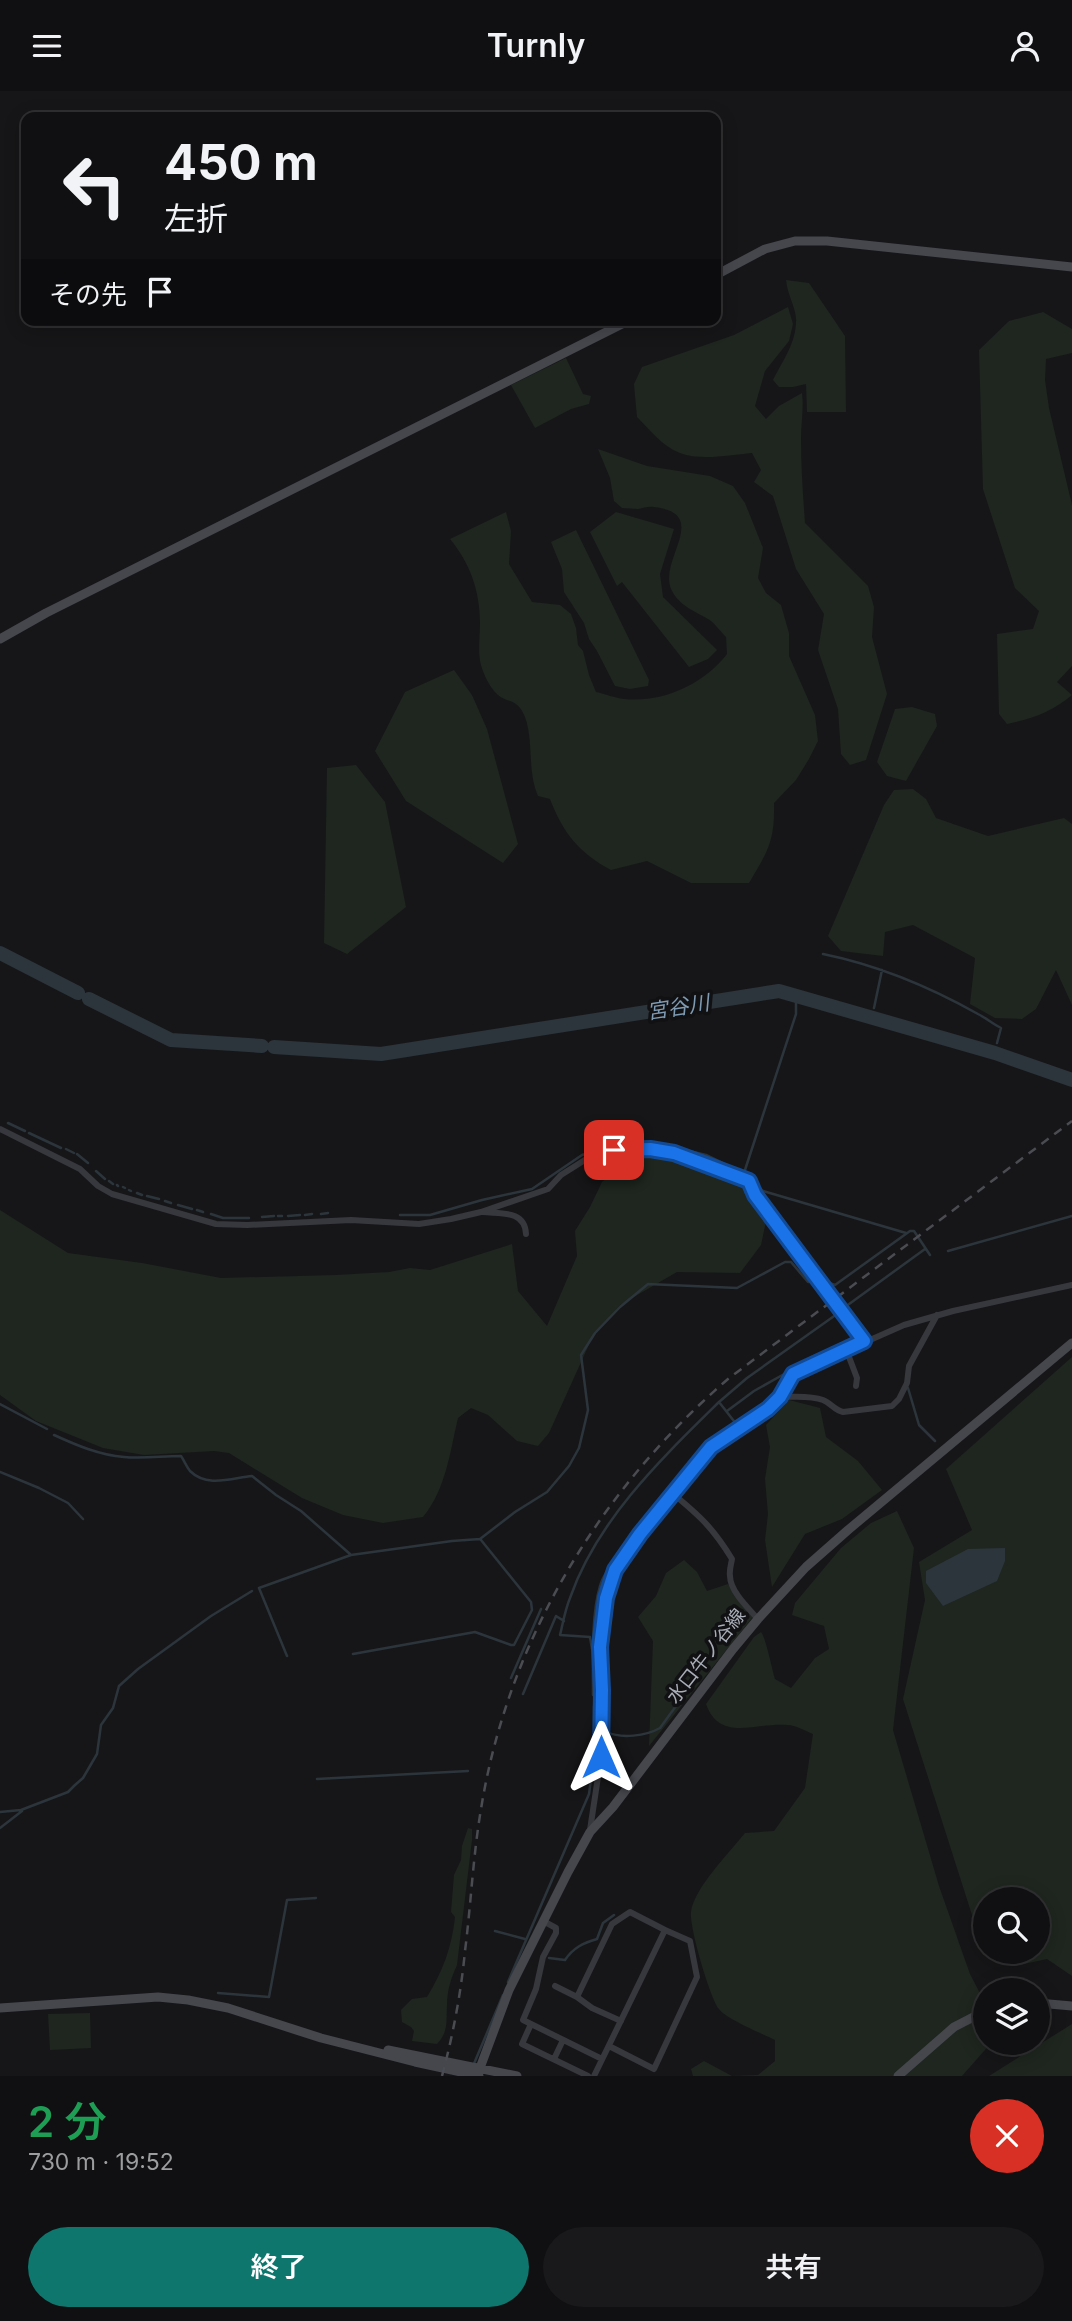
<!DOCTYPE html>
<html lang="ja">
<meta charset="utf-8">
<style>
:root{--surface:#101012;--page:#19191b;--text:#f1f3f6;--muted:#9c9d9f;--line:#303032;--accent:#0f766e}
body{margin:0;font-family:Inter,"Noto Sans JP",sans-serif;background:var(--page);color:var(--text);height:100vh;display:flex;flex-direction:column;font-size:26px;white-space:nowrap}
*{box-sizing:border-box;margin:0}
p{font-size:23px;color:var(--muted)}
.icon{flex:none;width:38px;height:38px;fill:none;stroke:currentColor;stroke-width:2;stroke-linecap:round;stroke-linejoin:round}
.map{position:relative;height:1985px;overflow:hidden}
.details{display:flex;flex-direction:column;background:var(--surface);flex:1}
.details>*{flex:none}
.top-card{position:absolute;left:21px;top:21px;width:700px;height:214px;border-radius:14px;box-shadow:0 4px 18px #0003,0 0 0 2px var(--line);background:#101012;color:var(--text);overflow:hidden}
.buttons{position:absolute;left:973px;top:1796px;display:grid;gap:14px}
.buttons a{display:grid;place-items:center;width:77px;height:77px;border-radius:50%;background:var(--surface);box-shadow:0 4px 18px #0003,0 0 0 2px var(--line);font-size:35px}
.pin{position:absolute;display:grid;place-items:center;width:60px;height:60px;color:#fff;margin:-30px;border-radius:14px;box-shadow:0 4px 10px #0006}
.me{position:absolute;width:77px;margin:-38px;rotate:0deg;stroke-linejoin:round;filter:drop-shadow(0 0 5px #0008)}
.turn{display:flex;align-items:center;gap:24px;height:147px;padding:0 28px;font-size:32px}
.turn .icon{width:91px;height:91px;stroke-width:2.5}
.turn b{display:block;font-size:49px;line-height:60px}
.then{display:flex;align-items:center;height:66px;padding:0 28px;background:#0003;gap:14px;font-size:26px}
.round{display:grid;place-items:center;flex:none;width:74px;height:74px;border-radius:37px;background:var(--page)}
.overview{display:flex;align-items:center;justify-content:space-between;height:119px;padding:0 28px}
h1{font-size:42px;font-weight:600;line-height:52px;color:#1e9e55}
.primary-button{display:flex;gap:14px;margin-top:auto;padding:14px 28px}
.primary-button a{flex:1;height:80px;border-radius:42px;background:var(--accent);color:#fff;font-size:28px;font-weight:600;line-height:80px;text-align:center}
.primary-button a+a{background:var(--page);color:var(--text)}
header{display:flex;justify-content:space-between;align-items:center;height:91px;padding:0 28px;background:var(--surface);font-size:32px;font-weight:600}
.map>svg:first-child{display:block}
</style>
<header><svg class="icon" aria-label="menu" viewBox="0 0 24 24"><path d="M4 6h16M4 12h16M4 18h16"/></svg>Turnly<svg class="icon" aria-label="person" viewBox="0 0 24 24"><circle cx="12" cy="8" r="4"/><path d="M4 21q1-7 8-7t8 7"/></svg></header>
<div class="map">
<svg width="1072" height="1985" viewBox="0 0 1072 1985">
<rect width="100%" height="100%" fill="#161618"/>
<path fill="#1e261f" d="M786,189l23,3 36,53 1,76h-39l-1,-28 -13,3h-14l-6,-7c10,-20 24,-38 23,-62 -1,-12 -9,-25 -10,-38z
M788,216l5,17 -4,17 -24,30 -10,35 11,13 13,-13 23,-13c2,15 -1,30 -1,45 0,29 2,57 4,85l63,63 6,21 -2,30 15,57 -21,66 -16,5 -9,-11 -3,-45 -20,-59 6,-36 -28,-45 -23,-73 -19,-14 7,-12 -9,-17c-22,2 -51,8 -72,0 -17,-6 -31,-24 -43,-36l-3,-33 8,-17 92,-32z
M1043,221l29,17v24l-26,6 -1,21 4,28 23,97v161l-15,16 15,13c-20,17 -40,24 -65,29l-8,-10 -2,-80 36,-5 6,-18 -24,-23 -32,-99 -4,-139 30,-29z
M566,267l17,36 8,2 -2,8 -18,5 -36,19 -24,-43z
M598,358l49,17 63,10 23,10 12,17 18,45 -5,30 8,15 15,12 8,28v23l26,59 3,26 -9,18 -13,21 -22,23c1,38 -6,48 -25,80h-58l-44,-22 -36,9c-32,-17 -48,-37 -61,-71l-12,-3c-11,-25 -4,-54 -13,-79 -8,-20 -18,-13 -28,-23 -8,-7 -15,-23 -17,-33 -2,-12 0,-26 0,-38 0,-32 -10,-60 -30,-84l56,-27 5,19 -2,33 23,38 28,3 11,9 5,14 2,17 5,6 6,24 7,17c9,2 19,6 28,7 38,4 79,-14 103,-45l-1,-17c-5,-5 -10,-12 -15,-16 -13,-9 -30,-13 -39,-30 -16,-30 41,-77 -18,-84 -6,-1 -10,1 -16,2 -5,0 -11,-1 -16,-1l-8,-7 -4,-23z
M616,421l58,17 -14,45 3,23 54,53 -9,9 -19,8 -67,-85 -5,4 -27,-54z
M576,439l73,150 -1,6 -18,3 -15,-3 -18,-35 -8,-12 -5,-16 -20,-31 -2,-23 -11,-27z
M454,579l18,25 15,34 31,115 -15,19 -97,-62 -31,-50 30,-59z
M912,616l23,7 2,12 -31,55 -19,-5 -10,-14 18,-53z
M356,674l29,37 21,105 -59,47 -23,-11 3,-175z
M913,698l13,10 10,19 52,18 76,-18 8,6v181l-16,-35 -20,39 -14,10 -27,-1 -25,-14 5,-46 -62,-33 -28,7 -2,24 -42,-5 -13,-15 56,-131 10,-15z
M662,1062l47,16 35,16 24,27 -7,33 -21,28 -63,-1 -57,33 -28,33 -43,95 -11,13 -21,-5 -29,-26 -17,-7 -13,10c-8,34 -12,71 -35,99l-40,6 -40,-8 -41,-17 -73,-45 -15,-2 -70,4 -41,-7 -67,-27 -36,-26v-185l68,43 74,10 79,15 115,-3 53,-3 21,-4 20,2 82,-26 6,47 29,35 30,-70 -2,-25 15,-24 12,-25 27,-24z
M1072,1266v619l-25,-17 -32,7 -19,-15h42v-52h-53v44l-5,-3 -77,-241 22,-99 -6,-38 53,-32 -26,-61z
M789,1309l31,8 6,29 32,24 24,29 -40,29 -37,15 -33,53 -7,-47 3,-26 -3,-35 5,-32 -4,-22z
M897,1420l17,37 -21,182 46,156 31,88 15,29v39h7l-30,34h-269l-2,-7 13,-8 28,15 26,-1 17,-14v-21c-12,-6 -49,-21 -56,-31 -9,-11 -30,-83 -28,-97 3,-24 39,-60 54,-79l29,-2 31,-43 8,-54c-8,-3 -17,-9 -26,-9 -31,-3 -67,18 -81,-21l48,-67 7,-5c5,6 11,37 14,47l16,9 24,-30 14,-9 -5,-23 -32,-11 3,-12 46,-55 30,-25z
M684,1469l13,12 10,19 21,-7 25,33 -104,129 4,-105 -15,-24 18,-21 10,-23z
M468,1737l4,1v11l-15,125c-6,13 -10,26 -10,40 -1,16 2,26 -10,39l-25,-3 2,-10 -3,-4 -9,-5 -1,-12 11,-11 15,-2c16,-26 25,-51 28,-80l-4,-5 3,-37 7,-15 1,-14z
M90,1922l1,35 -41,2 -2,-36z
M1072,1933v52h-83z"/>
<path fill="#2c353c" d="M1005,1457v13l-8,20 -54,25 -17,-23v-12l42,-22z"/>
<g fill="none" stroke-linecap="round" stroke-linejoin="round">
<path stroke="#2c353c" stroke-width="2.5" d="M823,863c54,11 107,33 155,60 8,4 15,10 23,14l-4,15
M874,917l8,-38
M8,1032l17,8
M29,1042l32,15
M66,1058l8,4
M77,1063l11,9
M96,1080l9,8
M109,1090l4,3
M754,1092l9,8 143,42
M117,1094l1,1
M123,1096l2,1
M129,1099l2,1
M137,1102l5,2
M147,1105l12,3
M165,1110l6,2
M178,1114l14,4
M197,1119l6,2
M211,1123l12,4h26
M321,1123l7,-1
M305,1124l7,-1
M400,1124h30l52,-15 50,-11 50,-34 45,-13 37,3 42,10 31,15 3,6 5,-6 51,-156v-18
M278,1125h4
M288,1125l12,-1
M262,1126l12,-1
M948,1160l124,-35
M845,1216l80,-58
M800,1274l54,-24v-4l-18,-23
M908,1297l11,37 16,16
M0,1313l47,25
M727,1320l27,-20 32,-18
M54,1344c22,10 45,20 70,22 19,2 38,-1 57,-1 3,4 5,10 9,15 17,17 42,7 62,5l24,19 25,16 49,43
M716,1349l21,-15 -18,-23 28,-24 90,-64
M0,1381l39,16 29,15 15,16
M592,1558l-2,-12 -30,-2c3,-12 5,-25 10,-37 27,-78 92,-140 149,-196
M353,1563l122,-22 36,13h3l18,-35 -1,-8 -50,-62
M287,1565l-28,-68 92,-33 101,-14 28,-2 35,-27 32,-20 22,-26 10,-18 5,-21 4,-17 -7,-55 14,-22 25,-26 28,-23 89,4 48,-26h6l17,20 16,-1 11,4 75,-54h4l16,24
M605,1571l2,70c14,7 39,4 53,-4l24,-33
M511,1587l30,-69
M523,1603l33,-78 8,5
M593,1604c0,-30 -2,-80 7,-109 7,-24 50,-71 68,-92
M317,1688l151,-8
M0,1721l21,-2 47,-18 7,-7 8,-7 14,-24 4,-29 12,-17 6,-22 19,-17 73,-53 41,-25
M0,1737l22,-17
M495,1840l30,8
M549,1867l16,2c8,-12 18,-17 32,-21l6,-16 11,-8
M508,1891l81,-188 5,-37v-51
M218,1902l51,4 18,-97 29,-2
M473,1975l30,-71"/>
<path stroke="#2c353c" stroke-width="14" d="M0,862l78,40
M89,908l82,41 91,6
M274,956l107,7 398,-63 216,62 77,27"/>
<path stroke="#37383d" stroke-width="6" d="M0,1038l80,40 18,17 14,8 104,30 31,1 104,-5 68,4 32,-5 30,-7 67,-23 13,-14 27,-17 26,-8 36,-1 24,4 75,28 6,14 110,146
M483,1121c18,2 42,-2 43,22
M846,1258l11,29 -1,8
M780,1306c13,0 30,-2 43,3 8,3 11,10 20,12l49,-6 7,-7 8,-16 2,-17 28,-51
M672,1402c28,23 41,35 60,66 -1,6 -3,12 -2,17 0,15 18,32 28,43
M590,1739l11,-73 1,-67 -2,-43 6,-49 5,-19 29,-45 52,-66 19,-21 57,-38 12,-12 13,-23 111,-49 49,-14 119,-26
M545,1831l11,6v5l-13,24 -7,32 -13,31 79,39
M555,1895l22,11
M531,1933l-9,20 66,32
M609,1955l45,23 43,-92 -7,-36 -25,-11
M554,1968l9,-19
M594,1985l71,-146 -35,-18 -18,12 -35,73 15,11 29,13"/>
<path stroke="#45474d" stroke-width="9" d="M716,184l49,-26 30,-8h32l245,26
M0,548l46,-26 584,-293
M1038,1912l34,3
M0,1917l158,-11 30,3 40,8 93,30 94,24 64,14
M388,1959l129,26
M477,1985l32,-86 59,-118 22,-40 23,-25 120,-158 25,-30 48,-52 42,-37 224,-187
M898,1985l56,-49 31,-16"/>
<path stroke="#4a4c52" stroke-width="2.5" stroke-dasharray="9 7" stroke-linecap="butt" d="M442,1985c11,-41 19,-83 23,-125 6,-47 8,-95 16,-142 27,-168 119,-320 247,-430l344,-258"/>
</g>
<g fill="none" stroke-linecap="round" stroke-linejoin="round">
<g stroke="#114b97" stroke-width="18">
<path id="route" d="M601,1666l1,-67 -2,-43 6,-49 9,-28 25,-36 71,-87 57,-38 12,-12 13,-23 71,-33 -109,-146 -6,-14 -75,-28 -24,-4 -36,1"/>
</g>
<use href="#route" stroke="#1a73e8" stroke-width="12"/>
</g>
<g text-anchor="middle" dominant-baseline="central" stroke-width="7" stroke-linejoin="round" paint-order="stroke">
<g font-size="19" fill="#a8adb8" stroke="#111113">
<text transform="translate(706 1565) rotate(-52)">水口牛ノ谷線</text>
</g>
<g font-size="21" font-style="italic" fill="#7f9bb3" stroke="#111113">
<text transform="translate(678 916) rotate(-9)">宮谷川</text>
</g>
</g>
</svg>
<div class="buttons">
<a><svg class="icon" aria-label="search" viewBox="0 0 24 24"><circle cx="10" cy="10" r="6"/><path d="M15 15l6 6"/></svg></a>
<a><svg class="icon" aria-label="layers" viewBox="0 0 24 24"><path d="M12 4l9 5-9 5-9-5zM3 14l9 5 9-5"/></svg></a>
</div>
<div class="pin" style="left:614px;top:1059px;background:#d93025"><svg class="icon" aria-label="arrive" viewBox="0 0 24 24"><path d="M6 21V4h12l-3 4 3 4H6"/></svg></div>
<svg class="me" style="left:601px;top:1666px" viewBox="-20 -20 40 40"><path d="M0-17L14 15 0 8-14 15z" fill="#1a73e8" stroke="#fff" stroke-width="4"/></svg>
<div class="top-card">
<div class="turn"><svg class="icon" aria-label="left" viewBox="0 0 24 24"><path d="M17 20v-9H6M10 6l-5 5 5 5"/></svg><div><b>450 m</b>左折</div></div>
<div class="then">その先<svg class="icon" aria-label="arrive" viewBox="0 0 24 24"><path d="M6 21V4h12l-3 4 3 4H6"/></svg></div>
</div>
</div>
<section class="details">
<div class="overview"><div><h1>2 分</h1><p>730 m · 19:52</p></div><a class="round" style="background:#d93025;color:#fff"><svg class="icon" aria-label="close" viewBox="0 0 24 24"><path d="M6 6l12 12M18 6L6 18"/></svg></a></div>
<div class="primary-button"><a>終了</a><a>共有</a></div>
</section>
